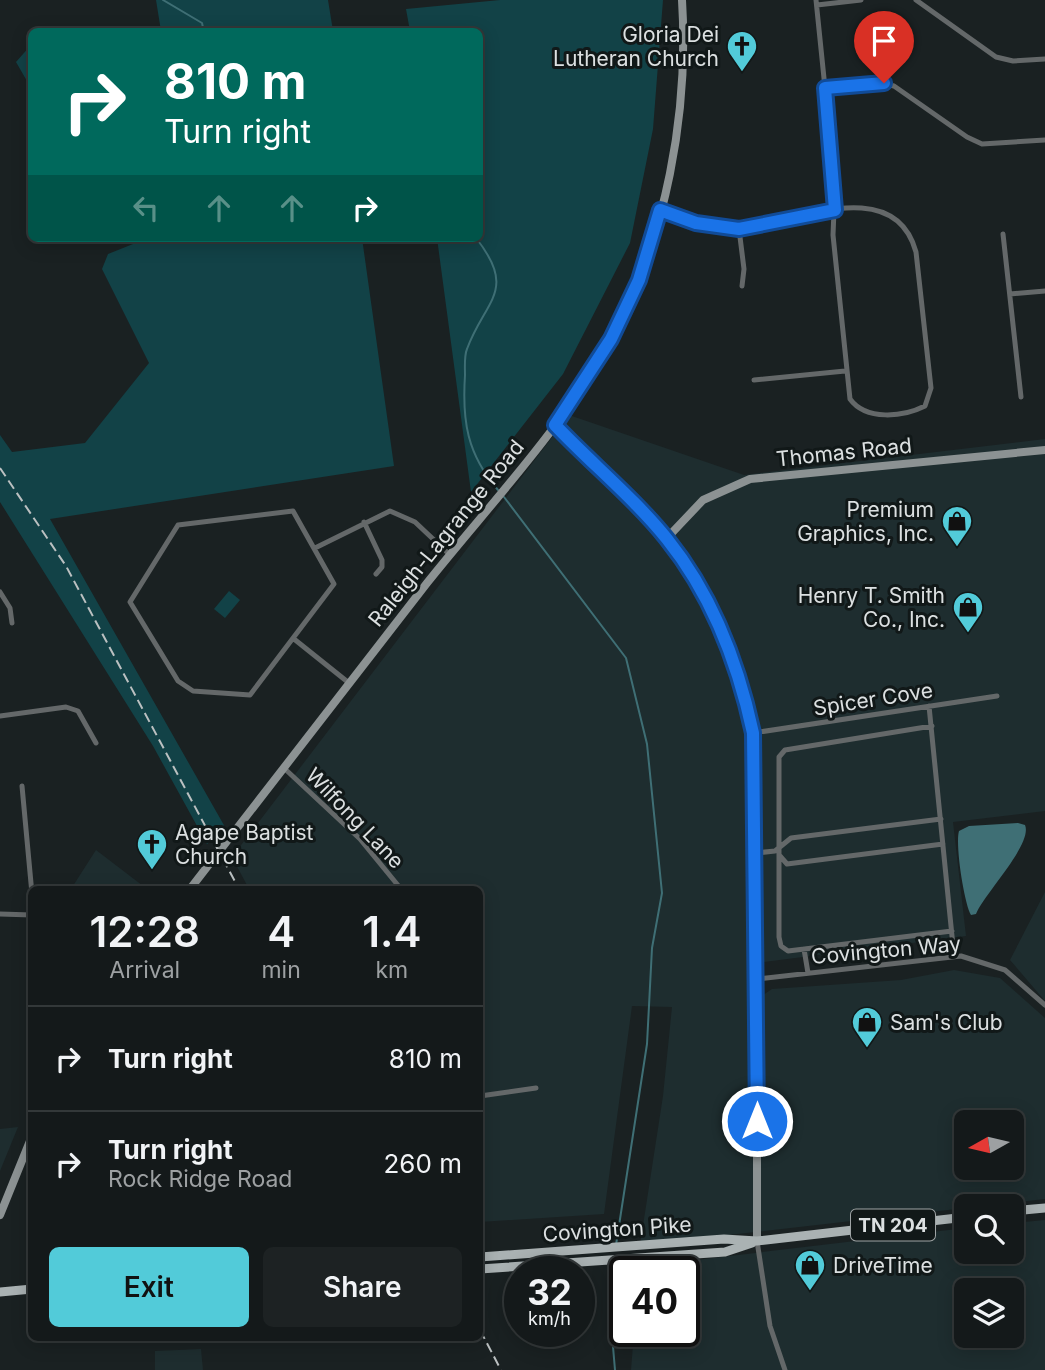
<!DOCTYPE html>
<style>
:root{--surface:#14191a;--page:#1d2223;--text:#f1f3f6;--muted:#9da0a2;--line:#333839;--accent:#52cbd9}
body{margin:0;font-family:Inter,sans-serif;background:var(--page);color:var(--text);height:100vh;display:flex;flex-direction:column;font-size:26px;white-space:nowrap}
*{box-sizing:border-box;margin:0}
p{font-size:23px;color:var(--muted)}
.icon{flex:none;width:38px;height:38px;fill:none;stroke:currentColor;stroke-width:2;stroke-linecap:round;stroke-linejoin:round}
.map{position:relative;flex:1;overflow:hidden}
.drawer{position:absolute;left:28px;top:886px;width:455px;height:455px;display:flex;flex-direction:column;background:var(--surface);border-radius:10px;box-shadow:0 4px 18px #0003,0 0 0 2px var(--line)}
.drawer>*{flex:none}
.banner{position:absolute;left:28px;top:28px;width:455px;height:214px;border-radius:10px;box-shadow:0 4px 18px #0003,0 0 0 2px var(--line);background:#00695c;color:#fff;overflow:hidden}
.needle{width:46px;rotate:262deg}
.fabs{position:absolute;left:954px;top:1110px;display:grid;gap:14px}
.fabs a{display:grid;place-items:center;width:70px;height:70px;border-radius:10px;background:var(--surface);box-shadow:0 4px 18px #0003,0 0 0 2px var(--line);font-size:35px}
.speed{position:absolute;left:504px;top:1256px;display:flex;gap:14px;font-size:35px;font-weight:700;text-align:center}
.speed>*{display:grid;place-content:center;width:91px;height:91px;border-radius:50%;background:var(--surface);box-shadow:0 4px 18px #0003,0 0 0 2px var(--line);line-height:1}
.speed small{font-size:18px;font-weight:400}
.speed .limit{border:4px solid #111;border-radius:10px;background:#fff;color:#111}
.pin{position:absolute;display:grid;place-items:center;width:60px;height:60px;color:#fff;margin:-72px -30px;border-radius:50% 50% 50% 0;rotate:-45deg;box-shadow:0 0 7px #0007}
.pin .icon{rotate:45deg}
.me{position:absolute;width:77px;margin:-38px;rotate:0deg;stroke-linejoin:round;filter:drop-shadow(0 0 5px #0008)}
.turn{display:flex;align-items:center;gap:24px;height:147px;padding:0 21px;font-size:32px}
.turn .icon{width:91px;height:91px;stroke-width:2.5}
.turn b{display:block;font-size:49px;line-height:60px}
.lanes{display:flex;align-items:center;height:66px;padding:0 21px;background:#0003;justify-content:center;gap:35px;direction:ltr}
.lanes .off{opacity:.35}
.eta{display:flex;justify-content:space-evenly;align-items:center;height:119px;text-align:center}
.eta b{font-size:42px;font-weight:600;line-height:49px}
.button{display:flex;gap:14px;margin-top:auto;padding:14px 21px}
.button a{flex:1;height:80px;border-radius:10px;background:var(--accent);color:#111;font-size:28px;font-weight:600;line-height:80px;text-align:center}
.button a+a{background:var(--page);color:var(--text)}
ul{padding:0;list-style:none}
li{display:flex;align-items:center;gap:21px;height:105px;padding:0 21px;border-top:2px solid var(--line)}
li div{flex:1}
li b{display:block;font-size:26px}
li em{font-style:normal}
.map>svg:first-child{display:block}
</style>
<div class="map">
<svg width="1045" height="1370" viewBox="0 0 1045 1370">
<rect width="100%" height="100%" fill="#1a2122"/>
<path fill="#1e2d2f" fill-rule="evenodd" d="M569,415l175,60 301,-36v372l-92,11 13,114 -218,28 -1,42 25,-17 129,-9 53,-10 46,8 45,40v181l-405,46 23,-149 9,-89 -40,-1 -28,208 -124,8v-333h-231l-17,-32zM966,1122h46v45h-46z
M96,850l51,39h-76z
M1045,892v109l-35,-41z
M18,1127l-18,44v-42z
M1045,1220v150h-414l3,-38h50v-60h-48l17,-7 313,-37v23h46v-28zM966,1290h46v45h-46z
M201,1349l2,21h-48v-19z"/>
<path fill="#124247" d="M156,0h172l5,31h-172z
M500,0h163l-10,129 -23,114 -67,131 -92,118 -34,-254h43v-206l-70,-1 -4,-22z
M31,45h1l-1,43 -15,-26z
M148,238h214l32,228 -344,53 175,308 -18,17 -54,-98 -153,-244v-67l12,17 73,-9 64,-80 -47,-94 6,-15z
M229,591l11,9 -15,18 -11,-9z"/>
<path fill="#3f6f75" d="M1018,823l7,2c8,19 -40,68 -49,89l-5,1c-7,-12 -16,-71 -12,-84l10,-5z"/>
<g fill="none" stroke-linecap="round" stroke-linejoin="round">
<path stroke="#3f6f75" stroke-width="2" d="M163,0l39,23 2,9
M476,238c42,53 9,62 -9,111 -3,7 -2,18 -2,26 -3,46 2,79 33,115
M504,497l122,161 21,86 15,149 -10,55 -5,96 -31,201
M615,1370l-4,-47 4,-58"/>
<path stroke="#646869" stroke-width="5" d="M916,0l80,57 17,4 32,-2
M817,5l44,-5
M825,88l51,-6 18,4 73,51 15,7 63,-4
M661,211c25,9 52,21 79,18 55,-8 155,-55 176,23l15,136 -6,18c-22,11 -59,15 -75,-7l-17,-164 2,-49 -19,-186
M739,229l5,40 -2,17
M1003,234l18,163
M1010,294l35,-3
M754,380l91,-9
M293,511l41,73 -84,111 -57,-4 -15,-10 -48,-79 48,-77z
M364,522l18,38v7l-6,7
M315,548l75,-37 25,11 35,33
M0,592l10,16 2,15
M294,639l55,44
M929,706l25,250
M0,716l66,-9 12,4 18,32
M932,726l-147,24 -6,7v180l2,9 7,5 164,-20
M753,733l244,-37
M285,769l75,70 41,50
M22,786l10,108
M756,853l19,-2 16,-13 150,-19
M780,856l7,8 156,-20
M0,914l32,1
M804,949l4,24
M757,979l204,-23 44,14 40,35
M480,1096l56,-8
M757,1241l13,85 15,44"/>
<path stroke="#8c9293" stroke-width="8" d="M555,425l112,113 39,61 35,81 12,53 4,157v351
M667,538l36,-38 47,-21 295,-29
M190,889c79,-102 158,-204 237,-306 63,-79 136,-155 185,-245 54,-101 77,-224 70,-338
M0,1215l32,-79"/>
<path stroke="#aab2b3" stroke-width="9" d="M1012,1211l33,-3
M480,1257l244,-18 33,2 209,-24
M480,1269l245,-17 27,-9
M0,1292l32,-3"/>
<path stroke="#bbc0c1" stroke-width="2" stroke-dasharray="10 5" stroke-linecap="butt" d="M0,468l66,98 173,323
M480,1330l21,40"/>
</g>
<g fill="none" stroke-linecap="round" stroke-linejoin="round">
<g stroke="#114b97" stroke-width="18">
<path id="route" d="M757,1121l-4,-388c-15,-70 -40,-137 -86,-194 -32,-40 -76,-76 -112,-114l56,-86 28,-59 21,-70 36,13 43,6 96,-19 -10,-122 59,-5"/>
</g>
<use href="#route" stroke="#1a73e8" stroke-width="12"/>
</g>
<defs>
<g id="church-pin" transform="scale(1.575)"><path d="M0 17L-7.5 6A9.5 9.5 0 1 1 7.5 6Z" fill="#52cbd9" stroke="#111818"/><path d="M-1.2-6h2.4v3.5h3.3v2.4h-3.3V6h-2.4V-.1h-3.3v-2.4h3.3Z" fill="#111"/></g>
<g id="shop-pin" transform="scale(1.575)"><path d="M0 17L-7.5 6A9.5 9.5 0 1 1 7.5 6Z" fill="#52cbd9" stroke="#111818"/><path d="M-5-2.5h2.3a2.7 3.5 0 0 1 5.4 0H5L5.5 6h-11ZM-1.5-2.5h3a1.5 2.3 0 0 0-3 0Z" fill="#111"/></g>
</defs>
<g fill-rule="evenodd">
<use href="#church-pin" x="742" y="46"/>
<use href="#shop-pin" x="957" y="521"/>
<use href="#shop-pin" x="968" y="607"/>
<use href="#church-pin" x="152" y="844"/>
<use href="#shop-pin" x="867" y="1022"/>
<use href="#shop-pin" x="810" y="1265"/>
</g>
<g text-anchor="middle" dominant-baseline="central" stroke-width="6" stroke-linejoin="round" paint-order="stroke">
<rect fill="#111818" stroke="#9fa4a5" stroke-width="2" x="851" y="1209.5" width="84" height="31" rx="5"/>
<g font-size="19" font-weight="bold" fill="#dce0e1">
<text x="893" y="1225">TN 204</text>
</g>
<g font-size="21" fill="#dce0e1" stroke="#111818" text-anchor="end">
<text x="719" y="34">Gloria Dei<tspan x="719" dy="24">Lutheran Church</tspan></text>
<text x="934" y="509">Premium<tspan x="934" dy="24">Graphics, Inc.</tspan></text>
<text x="945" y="595">Henry T. Smith<tspan x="945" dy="24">Co., Inc.</tspan></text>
<text x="175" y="832" text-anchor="start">Agape Baptist<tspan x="175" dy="24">Church</tspan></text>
<text x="890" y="1022" text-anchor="start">Sam's Club</text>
<text x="833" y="1265" text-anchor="start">DriveTime</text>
</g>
<g font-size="21" fill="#dce0e1" stroke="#111818">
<text transform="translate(844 452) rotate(-6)">Thomas Road</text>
<text transform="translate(446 533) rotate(-51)">Raleigh-Lagrange Road</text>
<text transform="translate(873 699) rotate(-9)">Spicer Cove</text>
<text transform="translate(355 818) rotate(46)">Wilfong Lane</text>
<text transform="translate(886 950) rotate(-5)">Covington Way</text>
<text transform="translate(617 1229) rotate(-4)">Covington Pike</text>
</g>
</g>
</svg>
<div class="fabs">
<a><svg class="needle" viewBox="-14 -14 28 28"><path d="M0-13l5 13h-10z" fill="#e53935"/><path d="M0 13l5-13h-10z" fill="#9da0a2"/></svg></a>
<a><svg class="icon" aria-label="search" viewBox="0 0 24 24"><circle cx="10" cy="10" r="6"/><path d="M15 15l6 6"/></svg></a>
<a><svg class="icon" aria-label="layers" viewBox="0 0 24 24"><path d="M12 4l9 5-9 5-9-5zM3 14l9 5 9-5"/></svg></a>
</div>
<div class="speed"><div>32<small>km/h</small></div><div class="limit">40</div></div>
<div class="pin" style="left:884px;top:83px;background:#d93025"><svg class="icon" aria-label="arrive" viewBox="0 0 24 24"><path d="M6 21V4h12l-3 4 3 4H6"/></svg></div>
<svg class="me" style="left:757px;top:1121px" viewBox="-20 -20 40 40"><circle r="17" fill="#1a73e8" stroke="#fff" stroke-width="3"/><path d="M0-11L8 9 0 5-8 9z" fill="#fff"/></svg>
<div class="banner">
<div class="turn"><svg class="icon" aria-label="right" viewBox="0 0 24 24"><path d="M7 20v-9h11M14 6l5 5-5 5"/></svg><div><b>810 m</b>Turn right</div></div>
<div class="lanes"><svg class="icon off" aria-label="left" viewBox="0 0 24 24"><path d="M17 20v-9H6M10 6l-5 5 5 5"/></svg><svg class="icon off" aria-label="ahead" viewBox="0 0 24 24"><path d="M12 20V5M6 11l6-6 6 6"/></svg><svg class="icon off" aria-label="ahead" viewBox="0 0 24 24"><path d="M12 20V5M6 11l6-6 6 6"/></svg><svg class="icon" aria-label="right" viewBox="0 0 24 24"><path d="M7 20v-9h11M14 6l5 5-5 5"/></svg></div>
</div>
<section class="drawer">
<div class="eta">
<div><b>12:28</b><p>Arrival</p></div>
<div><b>4</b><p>min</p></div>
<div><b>1.4</b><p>km</p></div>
</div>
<ul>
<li><svg class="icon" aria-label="right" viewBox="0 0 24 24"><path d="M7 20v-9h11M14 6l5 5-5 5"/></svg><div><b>Turn right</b></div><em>810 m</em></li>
<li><svg class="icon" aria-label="right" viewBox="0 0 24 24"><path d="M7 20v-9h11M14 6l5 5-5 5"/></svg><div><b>Turn right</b><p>Rock Ridge Road</p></div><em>260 m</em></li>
</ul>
<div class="button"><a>Exit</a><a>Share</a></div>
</section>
</div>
